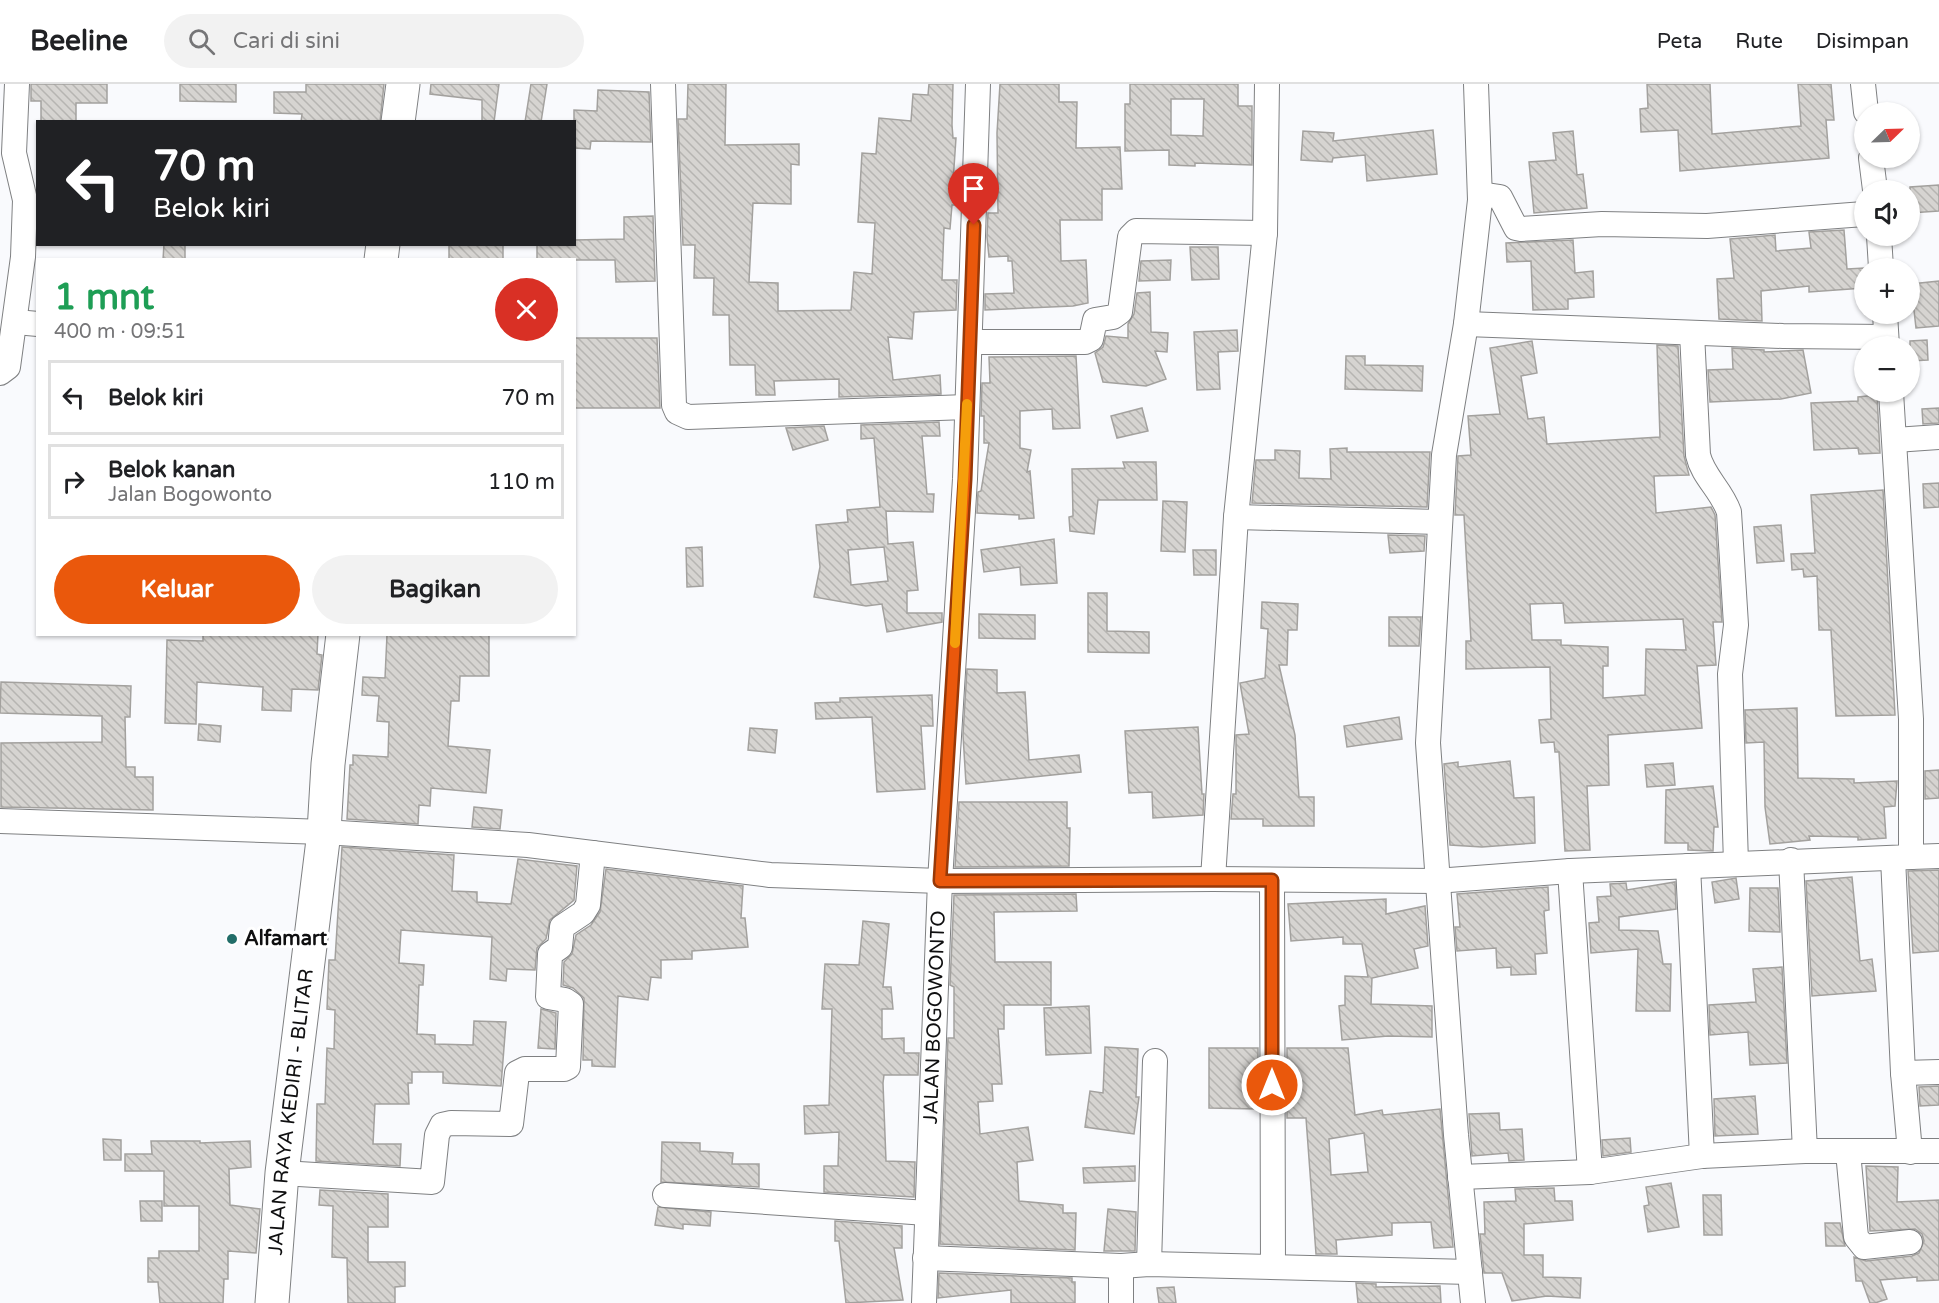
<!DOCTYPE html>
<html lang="id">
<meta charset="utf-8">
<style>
:root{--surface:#fff;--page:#f2f2f2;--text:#202124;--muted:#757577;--line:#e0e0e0;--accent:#ea580c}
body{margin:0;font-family:"Varela Round",sans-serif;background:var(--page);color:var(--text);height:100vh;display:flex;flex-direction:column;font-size:22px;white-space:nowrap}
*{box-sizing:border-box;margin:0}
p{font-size:20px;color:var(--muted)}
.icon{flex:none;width:33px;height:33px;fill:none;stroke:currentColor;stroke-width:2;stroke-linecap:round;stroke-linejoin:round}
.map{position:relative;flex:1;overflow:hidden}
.side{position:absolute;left:36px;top:174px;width:540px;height:378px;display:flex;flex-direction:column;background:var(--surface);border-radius:0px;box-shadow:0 2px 4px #0004}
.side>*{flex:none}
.banner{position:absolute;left:36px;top:36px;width:540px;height:126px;border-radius:0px;box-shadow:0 2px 4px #0004;background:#202124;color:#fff;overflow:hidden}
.needle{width:39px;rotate:67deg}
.tools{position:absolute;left:1854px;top:18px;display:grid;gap:12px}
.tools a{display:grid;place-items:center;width:66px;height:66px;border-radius:50%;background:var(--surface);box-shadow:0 2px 4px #0004;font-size:30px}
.pin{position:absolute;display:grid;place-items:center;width:51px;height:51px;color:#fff;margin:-62px -26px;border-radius:50% 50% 50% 0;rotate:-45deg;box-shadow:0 0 6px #0007}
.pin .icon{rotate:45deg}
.me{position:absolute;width:66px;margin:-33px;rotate:0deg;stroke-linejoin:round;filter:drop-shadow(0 0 4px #0008)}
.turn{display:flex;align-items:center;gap:21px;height:126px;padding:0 18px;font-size:27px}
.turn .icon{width:78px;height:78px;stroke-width:2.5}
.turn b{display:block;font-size:42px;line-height:51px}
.round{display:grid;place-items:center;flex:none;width:63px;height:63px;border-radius:32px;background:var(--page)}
.headline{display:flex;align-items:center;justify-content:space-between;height:102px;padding:0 18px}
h1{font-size:36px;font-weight:800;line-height:45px;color:#1e9e55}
.primary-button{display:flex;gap:12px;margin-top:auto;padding:12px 18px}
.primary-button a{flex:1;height:69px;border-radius:36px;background:var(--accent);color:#fff;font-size:24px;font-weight:800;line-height:69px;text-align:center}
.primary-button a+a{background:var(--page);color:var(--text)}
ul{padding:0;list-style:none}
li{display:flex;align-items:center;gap:18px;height:75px;margin:0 12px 9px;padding:0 6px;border:3px solid var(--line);border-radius:0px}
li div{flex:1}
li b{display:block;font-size:22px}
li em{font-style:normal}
header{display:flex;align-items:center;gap:36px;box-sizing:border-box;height:84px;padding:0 30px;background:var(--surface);border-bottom:2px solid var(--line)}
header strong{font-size:28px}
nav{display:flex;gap:33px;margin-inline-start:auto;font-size:21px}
.search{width:420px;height:54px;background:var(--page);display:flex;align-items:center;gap:15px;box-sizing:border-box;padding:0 21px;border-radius:33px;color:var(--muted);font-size:22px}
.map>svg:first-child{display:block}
</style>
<header>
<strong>Beeline</strong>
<div class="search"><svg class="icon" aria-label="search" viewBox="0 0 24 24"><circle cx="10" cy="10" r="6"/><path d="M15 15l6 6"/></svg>Cari di sini</div>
<nav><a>Peta</a><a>Rute</a><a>Disimpan</a></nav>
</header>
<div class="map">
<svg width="1939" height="1219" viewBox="0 0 1939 1219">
<defs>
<pattern id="building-back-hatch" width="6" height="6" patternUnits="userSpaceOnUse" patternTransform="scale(1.5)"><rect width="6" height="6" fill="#d6d4d1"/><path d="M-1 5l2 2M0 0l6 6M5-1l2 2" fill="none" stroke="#b6b5b2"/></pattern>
</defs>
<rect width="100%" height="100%" fill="#f9fafd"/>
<path fill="url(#building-back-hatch)" stroke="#a3a19e" stroke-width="1.5" fill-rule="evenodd" d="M31,0h76v19h-31v19h-35v-21h-10z
M180,0h56v18l-56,-1z
M306,0h78l-4,38h-79l1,-8 -28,-1v-21h32z
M431,0h68l-5,38h-12v-22l-52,-6z
M531,0h16l-6,38h-16z
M688,0h38l-1,61 74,-1v21l-8,-1v40l-38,-1 -4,79 29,1v28l73,-1 3,-38 18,2 3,-51 -17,-1 4,-69 14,1 3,-36 32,3 2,-27 15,1 1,-11h24l-1,41 1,13h3l-3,44 7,1v22h-8l-2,24 -6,-1 -2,52h15l-1,30 -42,2 -2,27 -24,-2 5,43 47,-5 1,19 -102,3v-18l-65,2 1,14h-19l-1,-30h-25l-1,-50h-16l1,-37h-20l1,-33h-12l-5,-126h9z
M1000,0h59v18h18l-1,46 44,-1 2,42h-20v31h-42l1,41 25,-1 2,43 -15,3 -88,4v-16l29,-1 -2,-32h-4v-5l-19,1 -2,-20 1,-24h10l-1,-80z
M1130,0h108v22h14v59l-57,-2v3l-26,-1v-15l-44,1v-47h5zM1171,15h33l-1,37 -32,-1z
M1647,0h63l2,50 89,-8 -3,-42h33l3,36h-8l3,38 -149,13 -2,-41 -37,2 -1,-23 8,-1z
M598,6l51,2 2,50 -60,-1 -1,8 -16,-1v-38l23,1z
M1433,46l4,44 -70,7 -2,-26 -32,3 -1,4 -31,-2 2,-29 31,2 -1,8z
M1573,47l4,44 6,-1 4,34 -53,5 -5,-51 27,-2 -3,-27z
M1939,101v26l-29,2v-26z
M653,132l2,65 -39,1 -1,-22h-78v-16h37v-4l50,-1v-22z
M1844,146l3,39 17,-1v20l-55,4v-6l-48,5 1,30 -43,-2 -2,-40 17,-1 -4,-39 45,-4 1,16 35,-3 -2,-16z
M1573,156l2,33 18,-2 1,26 -26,2v10l-35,1 -2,-49 -24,1 -1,-19z
M164,160h21v16h-22z
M449,160h54v16h-54z
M1190,163h28l1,32 -27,1z
M1171,176l-1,20 -31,1 2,-20z
M1939,197v45l-23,2 -5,-44z
M1150,208l1,40 17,1 -1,19 -12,-1 11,28 -20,7 -43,-4 -8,-29 8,-6 3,-11 22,2v-14l6,-10 3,-21z
M1237,246l1,21 -20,1 2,37 -23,1 -3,-58z
M574,254h83l3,70h-86z
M1927,256l1,20 -18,1v-20z
M1532,257l5,32 -16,3 7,43 16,-2 3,27 113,-7 -3,-92 21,1 6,110 5,19 -35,1 2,37 55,-6 4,8 7,107h-9l3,43 -19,1 5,62 -94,7 1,50 -22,1 3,64 -25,1 -6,-99h-4l-1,-10 -13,1 -2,-23 12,-1 -1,-52 -84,2v-28h5l-7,-126h-9l3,-59 13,-1 -3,-39 32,-2 -10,-66zM1563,519l2,20 118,-4 3,31 -40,-1 -1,46 -42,3v-32h5v-19l-47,-2v-5h-29l-2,-36z
M1732,264l32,2v2l39,-2 8,43 -30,6 -71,3 -2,-32 25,-1z
M1076,272l4,72 -27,1 -1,-20 -32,2v37l11,2 -4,22 3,-1 4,47 -15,1v-4l-42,-2 1,-21 3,-1 8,-48h-5v-27h-3l1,-33h8l-1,-26z
M1346,272h19v9l58,1 -1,25 -77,-2z
M1877,311l3,58 -21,1 -1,-6 -44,2 -3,-47 47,-2v-4z
M1142,324l6,23 -31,7 -6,-22z
M1939,324v15l-16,1 -1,-15z
M939,338l1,14h-18l5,58h7l-1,18 -47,-1 2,33 25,-2 5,48 -11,1v22h35v9l-55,10 -5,-28 -16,2 -52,-9 6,-30 -4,-42 32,-3 -1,-12 33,-3 -6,-69 -13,1v-14zM884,463l4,34 -37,4 -3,-35z
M824,342l4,14 -35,10 -7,-22z
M1347,364v4h83l-3,55 -175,-4 4,-43h19v-10l25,1 -1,27 32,1 -1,-30z
M1123,378h33l1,38h-59l-4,34 -24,-3 -1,-14 4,-1 -1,-47 53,-1z
M1939,399v24l-15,1 -1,-24z
M1883,406l12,225 -59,1 -5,-86h-12l-2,-54 -13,1 -1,-8 -11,1 -1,-16 24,-1 -4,-58z
M1163,417l24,1 -2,50 -24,-1z
M1781,441l3,36 -27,2 -3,-36z
M1388,451l37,1 -1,15 -34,2z
M1054,455l3,44 -36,2 -1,-18 -36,5 -3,-22z
M702,463l1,39 -16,1 -1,-39z
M1193,466h23v25h-22z
M1088,509h19v38l42,1v21l-61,-1z
M1262,518l36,2 -1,26h-9l-1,35h-8l16,70 4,62h15v29h-51v-7h-32l2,-25h3v-59l13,-1 -9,-51 25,-5 3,-49 -7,-1z
M979,530l56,1v24l-56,-1z
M1389,533h32l-2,29h-30z
M203,550h115l-1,20 5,1 -4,35 -26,-1 -1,22 -29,-1 1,-23 -66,-5 -1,42 -31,-1 2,-83 36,1z
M407,550h82v42h-29l-1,25h-8l-3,45 42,4 -4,43 -55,-5 -1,18 -11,-1 -1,19 -71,-5 3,-54h3v-10l35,2 1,-35 -12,-1 2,-25 -17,-1 1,-18 22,1 2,-43z
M967,585l30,1v23l28,-1 4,68 50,-5 2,17 -115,12 -3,-49z
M1,598l130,4 -1,31h-5l1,50h9v10h18v33l-152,-3v-64l101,-1v-26l-102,-3z
M932,611l1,31h-12l4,63 -48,3 -5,-75 -56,2 -1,-16 25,-1v-4z
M1797,624l1,70 56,1v4l43,-2 -2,25 -11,1 2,31 -28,2v-3l-49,-1 1,4 -40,4 -5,-37 -1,-65 -18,1 -1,-33z
M1399,633l3,22 -55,8 -3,-21z
M199,640l22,2 -1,16 -22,-2z
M1198,643l4,67h2l-1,21 -50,3 -1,-26 -23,1 -4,-62z
M750,644l27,2 -2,23 -27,-3z
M1510,677l4,37 20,-1 1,46 -53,4 -32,-2 -6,-81 14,-2v5z
M1673,679l2,22 -28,2 -2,-22z
M1939,686v28l-14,1v-28z
M1713,702l5,41h-4l-1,24 -25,-1v-7h-23l1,-53z
M959,718h108v26h3l-1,38 -114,1z
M474,723l28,3 -2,19 -28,-2z
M342,763l112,8 -2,36 25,1v10l34,2 7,-45 59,7 -3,34 -24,20 -4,19 -9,9 -2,22 -28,-1 -1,12 -16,-2 2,-42 -91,-7 -2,33 25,2 -1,20h-4l-2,49 18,1v9l38,1 1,-24 32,1 -5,64 -58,-3v-11h-31v11h-4l1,21h-34l-2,40h28l-1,22 -84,-5 1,-57h8l2,-56 7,1 1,-39 -8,-1 1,-25 1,-24h6z
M606,785l137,17 -2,32h4l3,29 -56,4v8l-31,1v18l-10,-1 -3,23 -30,-4 -3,71 -23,-1v-6h-9l1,-62 -11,-10 -10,-3 1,-23 8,-8 4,-19 15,-10 9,-13z
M1939,786v81l-26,2 -5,-82z
M1852,793l8,84 12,-2 4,32 -64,5 -6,-115z
M1736,794l3,21 -24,4 -3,-21z
M1675,798l1,27 -57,8v13l39,1 5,33h8l-1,47h-34l2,-62 -47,4 -2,-30 10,-1 -2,-25 14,-1 -1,-12 16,-1 1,7z
M1548,803l1,23 -5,1 3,42 -12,1 1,20 -25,1v-8l-14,1 -1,-20 -39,3 -2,-24h5l-3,-33z
M1750,804h28l2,44 -31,-1z
M1076,810l1,17 -83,1 1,50h56v43h-47v24h-6l4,55h-10l1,17 -15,1 2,32 48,-7 5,33 -16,2 2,39 44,4v8h13l-1,37 -135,-6 8,-206h6v-51l-4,-2 4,-90z
M1386,815v15l39,-8 3,40 -14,3 4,19 -46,10 -1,26 61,2v31l-44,-1 -46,4 -3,-34 6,-1v-29l23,1 -6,-33h-19v-7l-52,4 -3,-37z
M863,837l26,3 -6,63h8l2,22h-11v30l22,-1v15h15l-1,22h-34l-1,8 3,78 29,1 -1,35 -90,-5v-26h14l1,-34 -34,2 -1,-28 25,-1 3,-96h-10l3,-45 34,1z
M1782,883l5,96 -37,2 -2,-33 -38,3 -1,-30 47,-3 -3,-33z
M1089,922l2,47 -45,2 -2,-47z
M541,925l15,4 -1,36 -17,-1z
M1105,963l33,2 -2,48h3l-5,37 -49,-7 5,-36 13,2z
M1209,964h49v61l-49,-1z
M1287,964h61l7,67 27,-5 1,5 57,-6 13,138 -19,1 -3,-26 -39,1v12l-56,5 1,14h-21l-10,-136h-19zM1364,1049l4,39 -37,3 -2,-36z
M1939,1002v19l-19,1 -1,-19z
M1755,1012l3,38 -43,2 -1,-37z
M1499,1029l1,17 22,-1 2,31 -15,1 -1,-8 -36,3 -3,-42z
M1630,1054l1,14 -28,4 -1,-16z
M103,1055l18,1v20h-17z
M151,1057h49v2l50,-2 1,26 -22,2 1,36 30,4 -4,44 -28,-2v28h-4l-1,24h-63l-2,-21h-10v-24h11v-7h40v-45h-35v-35h-39v-17h27z
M662,1058l38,1v8l33,2 -1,11h27v23l-98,-5z
M1135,1082v15l-51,2 -1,-15z
M1866,1082l32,1 -1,35 42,-2v80l-22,1v-4l-37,3 7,19 -12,4h-5l-8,-22h-6l-2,-24 12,4 46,-5 7,-3 5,-12 -2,-7 -7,-5 -45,2z
M1671,1099l8,44 -31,5 -4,-26 5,-1 -3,-18z
M1554,1104l1,13h17l1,19 -49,4v31h19v22l38,1 -1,20 -33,-2 -35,5 -10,-28h-18l-4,-39h5l-1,-32 32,-1 -1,-12z
M320,1106l68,4v33h-20v35h37v24l-10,1v16h-47l-1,-45 -15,-1 1,-51 -14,-1z
M1703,1111h18l1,40h-18z
M140,1117h22v20h-21z
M658,1123l53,5 -1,14 -27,-2v5l-28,-4z
M1108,1125l28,3 -1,39h-31z
M835,1137l67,5v22h-8l9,52 -57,3 -7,-62h-4z
M1825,1139h15l5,23h-19z
M939,1189l133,5v4h3v21h-64v-13l-73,8z
M1356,1199l20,1v3l64,-1 1,17h-83z
M1174,1203l2,16h-17l-2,-15z"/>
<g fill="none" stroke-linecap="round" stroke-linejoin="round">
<g stroke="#7f8082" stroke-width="26">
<g id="street">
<path d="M663,0l11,321 3,7 11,5 279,-10"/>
<path d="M1863,0l3,28"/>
<path d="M1871,74l4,32"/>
<path d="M1480,110l20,3 16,31 5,1 81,-5 105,2 157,-12"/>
<path d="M1879,152l2,32"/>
<path d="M1885,230l2,32"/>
<path d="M16,238l22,2"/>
<path d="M1466,240l317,12 103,1"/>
<path d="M1692,249l6,122c5,22 23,34 31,57l7,113 -6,49 6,189"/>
<path d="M970,258h115l6,-3 4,-19 18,-3 7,-5 10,-75 6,-6 129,2"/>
<path d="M0,289l8,-6 15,-110 2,-57 -11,-47 3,-69"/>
<path d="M1895,356l44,-3"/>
<path d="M1236,433l204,5"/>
<path d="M0,737l324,11 204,13 242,30 170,6 273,-2 223,2 134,-10 341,-14v-138l-20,-327"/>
<path d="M1911,773l28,-1"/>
<path d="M1893,774l10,215 7,79"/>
<path d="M1791,776l14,291"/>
<path d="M1688,782l14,290"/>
<path d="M1570,787l20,301"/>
<path d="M1213,795l23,-362 29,-284 2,-149"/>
<path d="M1272,796l1,387"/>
<path d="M1903,989l36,-1"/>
<path d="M1848,1068l8,85 8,10 46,-5"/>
<path d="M282,1089l150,9 5,-47 5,-10 9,-2 60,1 6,-51 8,-4h39l4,-2 3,-63 -6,-4 -17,-3 2,-43 10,-7 2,-20 21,-14 5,-8 5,-52"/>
<path d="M1460,1093l130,-5 112,-16 103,-5h134"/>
<path d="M665,1111l262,18"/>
<path d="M925,1174l196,8 28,-2 321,8"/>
<path d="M1149,1180l6,-203"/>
<path id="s1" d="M924,1219l16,-422 25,-402 13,-395"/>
<path d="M1121,1219v-37"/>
<path d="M1473,1219l-17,-168 -28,-392 16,-288 22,-131 14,-124 -4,-116"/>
</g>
</g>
<g stroke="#7f8082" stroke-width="35">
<g id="primary">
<path d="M398,38l5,-38"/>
<path d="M381,176l2,-16"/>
<path id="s2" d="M272,1219l10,-130 42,-341 4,-68 15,-130"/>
</g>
</g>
<use href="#street" stroke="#fff" stroke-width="24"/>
<use href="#primary" stroke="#fff" stroke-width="33"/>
</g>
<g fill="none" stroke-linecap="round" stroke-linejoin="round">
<g stroke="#983908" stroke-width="15">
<path id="route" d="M974,141l-9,254 -25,402 332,-1v205"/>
</g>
<use href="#route" stroke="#ea580c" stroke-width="10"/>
<path stroke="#f59e0b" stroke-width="10" d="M955,559l12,-239"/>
</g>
<circle fill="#226d69" stroke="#fff" stroke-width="2" cx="232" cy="855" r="6"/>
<g text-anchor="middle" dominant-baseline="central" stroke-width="6" stroke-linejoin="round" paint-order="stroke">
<g font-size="20" font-weight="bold" fill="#0f0f10" stroke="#fff" text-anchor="start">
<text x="244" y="855">Alfamart</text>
</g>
<g font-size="20" fill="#0f0f10" stroke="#fff">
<text stroke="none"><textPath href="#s1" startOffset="286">JALAN BOGOWONTO</textPath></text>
<text stroke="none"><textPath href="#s2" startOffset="192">JALAN RAYA KEDIRI - BLITAR</textPath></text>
</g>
</g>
</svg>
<div class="tools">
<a><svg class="needle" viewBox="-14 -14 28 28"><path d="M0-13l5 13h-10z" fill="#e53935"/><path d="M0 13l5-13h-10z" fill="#757577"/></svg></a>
<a><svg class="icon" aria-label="sound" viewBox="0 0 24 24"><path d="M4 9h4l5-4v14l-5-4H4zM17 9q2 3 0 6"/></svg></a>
<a>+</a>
<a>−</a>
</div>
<div class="pin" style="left:974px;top:141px;background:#d93025"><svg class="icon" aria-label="arrive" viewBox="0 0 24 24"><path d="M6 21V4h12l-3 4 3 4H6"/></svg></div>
<svg class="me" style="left:1272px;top:1001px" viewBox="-20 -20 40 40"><circle r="17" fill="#ea580c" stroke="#fff" stroke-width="3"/><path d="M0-11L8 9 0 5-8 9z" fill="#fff"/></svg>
<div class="banner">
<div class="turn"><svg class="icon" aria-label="left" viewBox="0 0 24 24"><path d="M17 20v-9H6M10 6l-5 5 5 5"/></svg><div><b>70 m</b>Belok kiri</div></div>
</div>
<section class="side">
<div class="headline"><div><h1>1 mnt</h1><p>400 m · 09:51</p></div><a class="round" style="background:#d93025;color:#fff"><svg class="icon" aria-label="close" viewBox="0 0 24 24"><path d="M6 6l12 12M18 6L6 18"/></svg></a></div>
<ul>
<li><svg class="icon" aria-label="left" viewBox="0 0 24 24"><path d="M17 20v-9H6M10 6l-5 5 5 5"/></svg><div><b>Belok kiri</b></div><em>70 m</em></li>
<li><svg class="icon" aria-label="right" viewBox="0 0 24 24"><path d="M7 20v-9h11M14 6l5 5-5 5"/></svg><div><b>Belok kanan</b><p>Jalan Bogowonto</p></div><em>110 m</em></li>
</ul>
<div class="primary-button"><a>Keluar</a><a>Bagikan</a></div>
</section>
</div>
